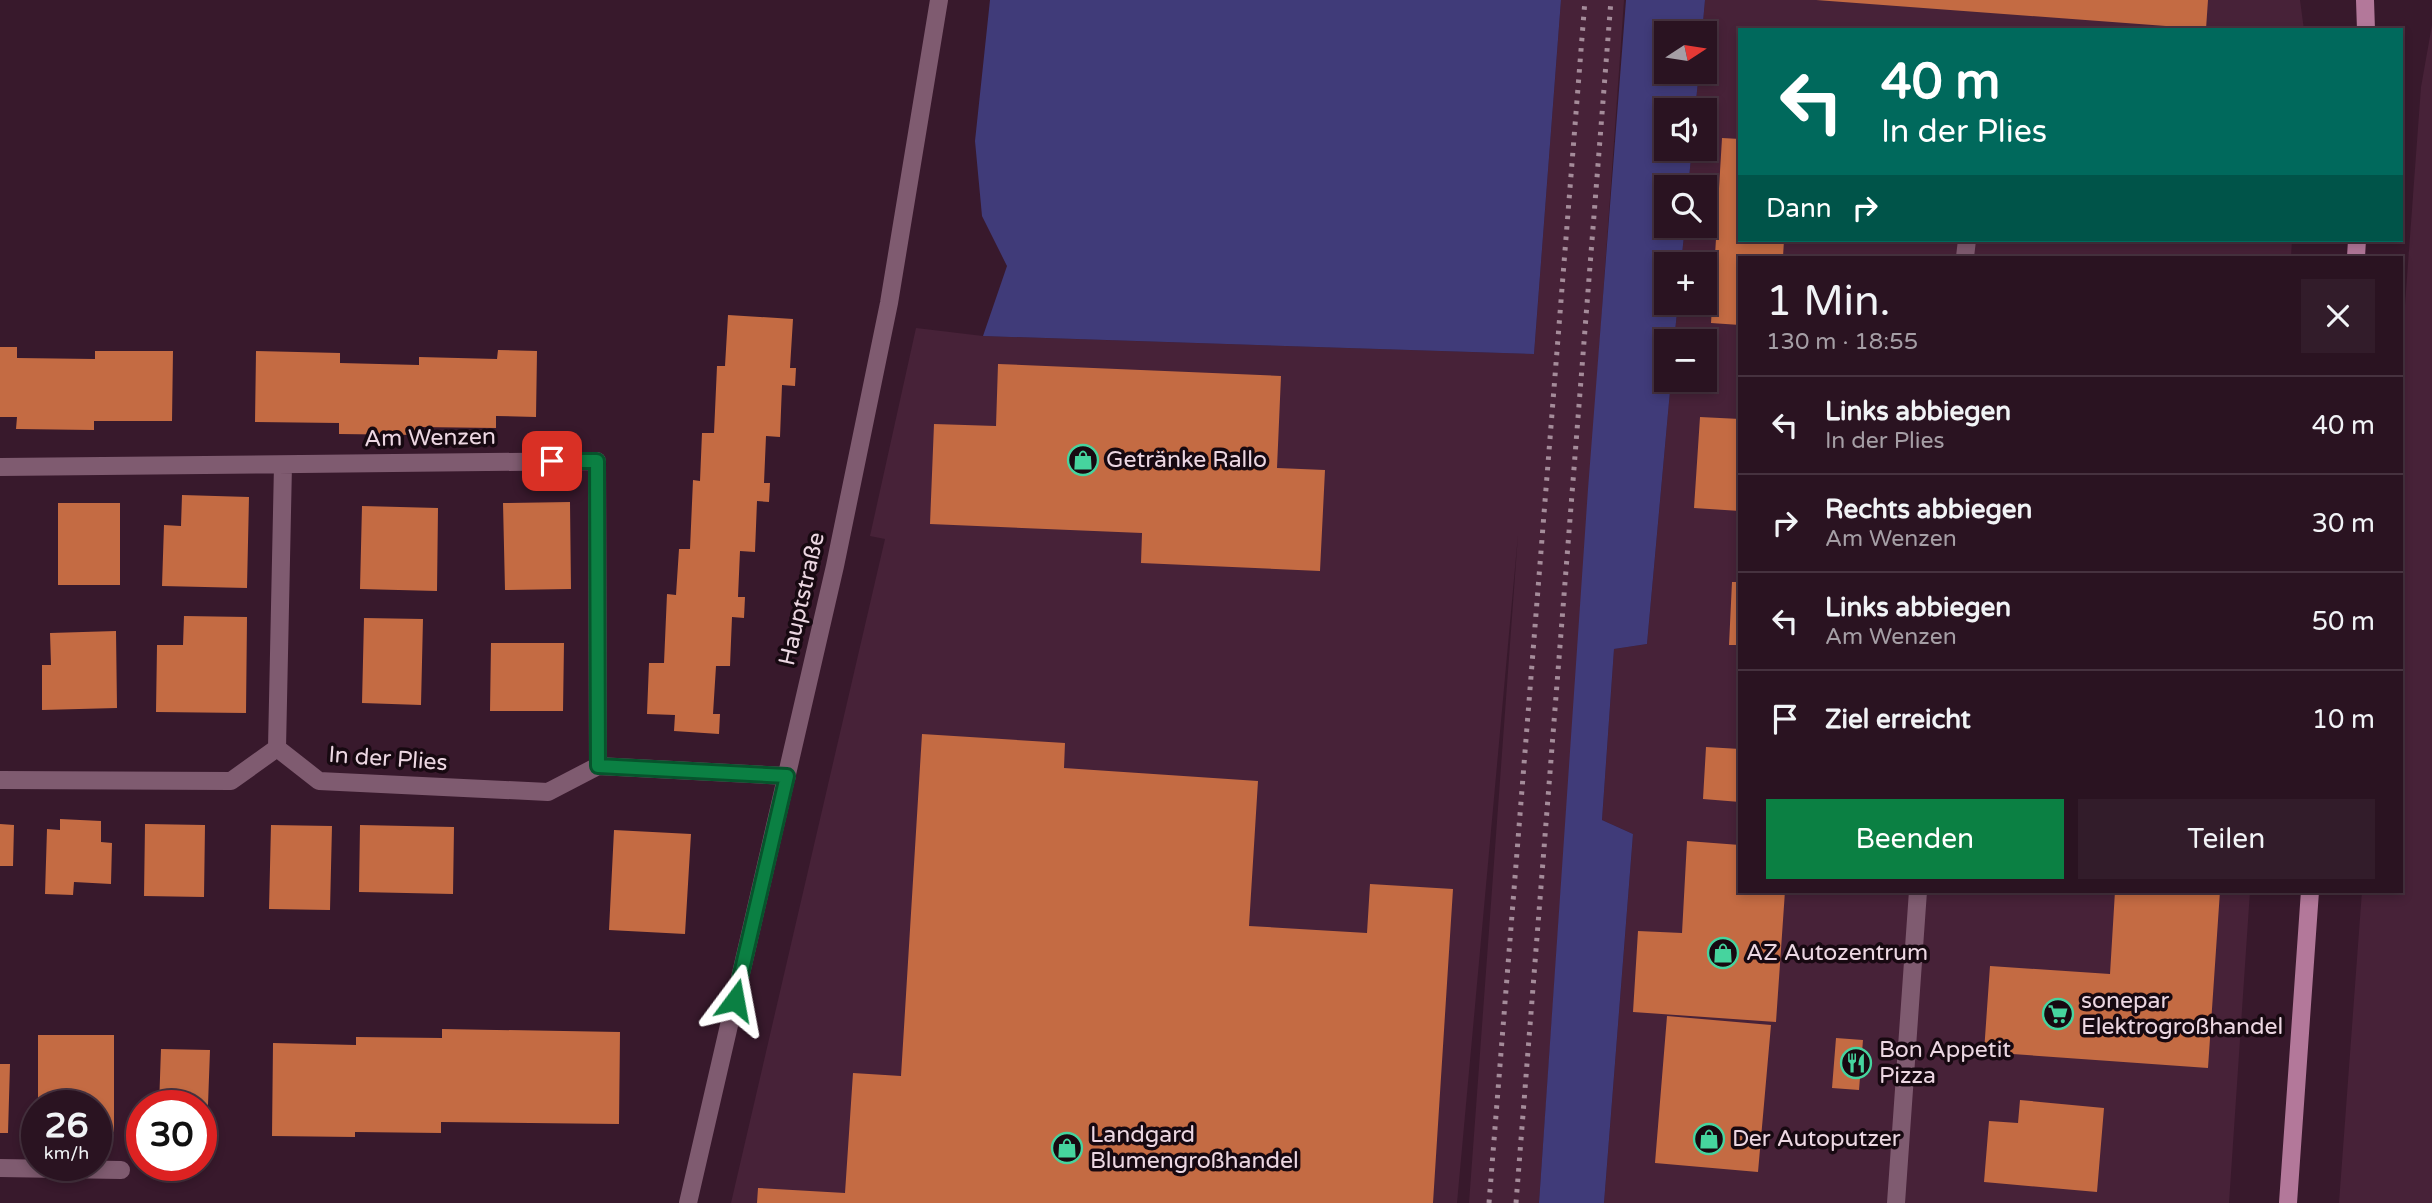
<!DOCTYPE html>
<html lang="de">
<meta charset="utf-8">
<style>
:root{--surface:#2a1321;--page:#321c2a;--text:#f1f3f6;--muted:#a59ea5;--line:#46323f;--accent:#0b8043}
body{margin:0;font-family:"Varela Round",sans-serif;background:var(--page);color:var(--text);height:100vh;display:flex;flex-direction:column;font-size:26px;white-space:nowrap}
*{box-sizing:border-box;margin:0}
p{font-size:23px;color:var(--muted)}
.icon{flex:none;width:38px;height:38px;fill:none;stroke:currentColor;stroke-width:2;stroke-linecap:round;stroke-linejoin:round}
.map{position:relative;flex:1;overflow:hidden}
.drawer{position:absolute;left:1738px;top:256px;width:665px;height:637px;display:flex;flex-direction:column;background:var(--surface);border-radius:0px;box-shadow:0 4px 10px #0003,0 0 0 2px var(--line)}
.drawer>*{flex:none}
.hud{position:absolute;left:1738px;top:28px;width:665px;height:214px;border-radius:0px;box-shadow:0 4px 10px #0003,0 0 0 2px var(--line);background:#00695c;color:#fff;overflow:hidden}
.needle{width:46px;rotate:78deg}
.controls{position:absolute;left:1654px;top:21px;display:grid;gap:14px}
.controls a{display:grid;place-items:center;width:63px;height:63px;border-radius:0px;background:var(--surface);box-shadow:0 4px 10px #0003,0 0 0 2px var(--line);font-size:35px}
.speed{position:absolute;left:21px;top:1090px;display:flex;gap:14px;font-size:35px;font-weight:700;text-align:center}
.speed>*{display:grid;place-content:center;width:91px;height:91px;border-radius:50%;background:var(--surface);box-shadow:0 4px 10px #0003,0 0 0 2px var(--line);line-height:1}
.speed small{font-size:18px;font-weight:400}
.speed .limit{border:10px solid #d22;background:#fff;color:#111}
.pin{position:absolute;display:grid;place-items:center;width:60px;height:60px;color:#fff;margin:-30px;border-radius:14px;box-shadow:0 4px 10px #0006}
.me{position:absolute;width:77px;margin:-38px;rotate:13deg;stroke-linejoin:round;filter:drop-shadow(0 0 5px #0008)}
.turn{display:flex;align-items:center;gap:24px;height:147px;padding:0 28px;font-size:32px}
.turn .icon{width:91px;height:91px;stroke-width:2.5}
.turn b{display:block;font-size:49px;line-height:60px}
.then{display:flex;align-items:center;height:66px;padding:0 28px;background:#0003;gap:14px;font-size:26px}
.round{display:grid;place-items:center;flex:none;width:74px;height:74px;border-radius:0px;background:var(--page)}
.headline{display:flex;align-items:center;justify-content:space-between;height:119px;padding:0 28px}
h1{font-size:42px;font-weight:600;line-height:52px}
.primary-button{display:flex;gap:14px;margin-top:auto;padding:14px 28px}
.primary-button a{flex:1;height:80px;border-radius:0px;background:var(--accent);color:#fff;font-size:28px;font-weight:600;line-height:80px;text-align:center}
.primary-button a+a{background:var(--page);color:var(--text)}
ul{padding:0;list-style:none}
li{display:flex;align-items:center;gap:21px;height:98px;padding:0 28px;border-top:2px solid var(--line)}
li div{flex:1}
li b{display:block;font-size:26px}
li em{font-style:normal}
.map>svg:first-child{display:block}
</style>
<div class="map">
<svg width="2432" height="1203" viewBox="0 0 2432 1203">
<rect width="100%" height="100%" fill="#38192c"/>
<path fill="#472238" d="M1561,0h63l-85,1203h-70l49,-668 -61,668h-726l154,-664 -15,-3 46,-208 67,8 551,18z
M1705,0h595l4,30h-564v210h552l-1,17h-551v634h510l-21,312h-625l29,-369 -31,-14 12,-171 33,-5 24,-264h33v-39h-30l4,-38h26v-39h-23l4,-38h19v-39h-16l4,-38h12v-39h-9l4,-38h5v-39h-2z
M2432,25v1178h-93l23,-312h39v-532l20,-272z"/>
<path fill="#403b79" d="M990,0h571l-27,354 -551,-18 24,-70 -25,-50 -7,-75z
M1626,0h79l-3,33h-36v39h33l-4,38h-29v39h26l-4,38h-22v39h19l-4,38h-15v39h12l-4,38h-8v39h5l-24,264 -33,5 -12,171 31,14 -29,369h-65l49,-714z"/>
<path fill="#c46b43" d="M1816,0h392l-2,29z
M1722,138l18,1v101h44l-1,17h-43v68l-29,-2z
M728,315l65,4 -3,49h6l-1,18 -13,-1 -2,52 -14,-1 -2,47h6l-1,19 -12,-1 -2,51 -15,-1 -2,46h7l-1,21 -12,-1 -2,49h-14l-3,48h7l-1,20 -45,-3 1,-16 -28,-1 2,-51h15l3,-69 9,1 3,-46h11l3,-69 7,1 2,-48h12l3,-67h8z
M0,347h17v11l78,1v-8h78l-1,70h-78v9l-78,-1 1,-12h-17z
M498,350l39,1 -1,66 -40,-1v12l-78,-1v8l-79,-1v-11l-84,-1 1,-71 84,2v10l79,2v-8l78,2z
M998,364l283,12 -4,92 48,2 -5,101 -179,-8 1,-30 -212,-9 4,-100 62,2z
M1700,417l40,2v92l-46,-3z
M182,495l67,2 -2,91 -85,-2 2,-61 17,1z
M570,502l1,87 -66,1 -2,-87z
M58,503h62v82h-62z
M362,506l76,2 -1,83 -77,-2z
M1732,582h8v63h-11z
M184,616l63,1 -1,96 -90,-1 1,-67h26z
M364,618l59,1 -2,86 -59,-2z
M116,631l1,77 -75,2v-45h9l-1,-32z
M491,643h73l-1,68h-73z
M922,734l143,9 -1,25 194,13 -9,145 118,7 3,-49 83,5 -20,314h-676l1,-15 87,5 8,-120 48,3z
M1706,747l34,2v53l-37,-3z
M60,819l41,2v21l11,1 -1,41 -37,-2 -1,13 -28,-1 2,-65 13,1z
M0,824l14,1 -1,41h-13z
M145,824l60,1 -1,72 -60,-1z
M271,825l61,1 -2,84 -61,-1z
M360,825l94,2 -1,67 -94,-2z
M614,830l77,4 -6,100 -76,-4z
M1687,841l53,4v46h45l-9,131 -143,-10 5,-81 44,2z
M2115,891h105l-12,177 -224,-16 6,-86 120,8z
M1667,1016l104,9 -13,147 -103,-9z
M442,1029l178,3 -1,92 -178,-2v11l-86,-1v5l-83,-1 1,-93 83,2v-8l86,1z
M38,1035h76v97h-18v-26h-58z
M1836,1038l27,2 -4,50 -27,-2z
M161,1049l49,1 -3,82h-6v-26h-42z
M0,1064h10l-2,69h-8z
M2020,1100l84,8 -7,84 -113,-10 5,-61 29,2z"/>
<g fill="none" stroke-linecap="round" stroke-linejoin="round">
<path stroke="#7f5b70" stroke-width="18" d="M1965,257l2,-17
M0,467l597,-6 1,305
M277,748l6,-283
M0,780l231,1 46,-33 42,33 229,11 50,-26 189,10
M0,1168l121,2
M688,1203l147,-637 54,-263 50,-303
M1896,1203l22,-312"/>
<path stroke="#b3789a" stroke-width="18" d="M2365,0l1,30
M2356,257l1,-17
M2288,1203l22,-312"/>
<path stroke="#a58c9a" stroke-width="5" stroke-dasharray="3.5 7" stroke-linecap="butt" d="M1489,1203l96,-1203
M1516,1203l95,-1203"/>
</g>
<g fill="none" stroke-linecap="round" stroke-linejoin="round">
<g stroke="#07532c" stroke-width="18">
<path id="route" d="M552,461h45l1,305 189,10 -52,224"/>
</g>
<use href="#route" stroke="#0b8043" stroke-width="12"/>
</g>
<defs>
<g id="shop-ring" transform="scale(1.575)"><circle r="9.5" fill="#170911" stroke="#46d49e" stroke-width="1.5"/><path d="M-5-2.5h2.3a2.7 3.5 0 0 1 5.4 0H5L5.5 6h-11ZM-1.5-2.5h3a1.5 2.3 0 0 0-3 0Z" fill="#46d49e"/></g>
<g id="supermarket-ring" transform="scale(1.575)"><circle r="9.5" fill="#170911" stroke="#46d49e" stroke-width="1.5"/><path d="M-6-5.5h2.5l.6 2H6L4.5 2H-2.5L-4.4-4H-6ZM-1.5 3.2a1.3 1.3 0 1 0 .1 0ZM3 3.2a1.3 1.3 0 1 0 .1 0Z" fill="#46d49e"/></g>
<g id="restaurant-ring" transform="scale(1.575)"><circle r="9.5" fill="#170911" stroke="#46d49e" stroke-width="1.5"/><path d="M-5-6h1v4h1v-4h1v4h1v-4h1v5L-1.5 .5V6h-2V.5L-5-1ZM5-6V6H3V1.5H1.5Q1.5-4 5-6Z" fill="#46d49e"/></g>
</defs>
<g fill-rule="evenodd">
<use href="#shop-ring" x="1083" y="460"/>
<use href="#shop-ring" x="1723" y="953"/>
<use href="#supermarket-ring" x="2058" y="1014"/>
<use href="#restaurant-ring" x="1856" y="1063"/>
<use href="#shop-ring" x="1709" y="1139"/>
<use href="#shop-ring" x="1067" y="1148"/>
</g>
<g text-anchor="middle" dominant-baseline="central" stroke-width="7" stroke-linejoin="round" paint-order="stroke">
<g font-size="23" fill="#ecd7e2" stroke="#170911">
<text transform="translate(430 438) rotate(-1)">Am Wenzen</text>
<text transform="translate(802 599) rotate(-77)">Hauptstraße</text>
<text transform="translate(388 759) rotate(4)">In der Plies</text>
</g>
<g font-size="23" fill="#ecd7e2" stroke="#170911" text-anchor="start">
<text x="1106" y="460">Getränke Rallo</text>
<text x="1746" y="953">AZ Autozentrum</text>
<text x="2081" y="1001">sonepar<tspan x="2081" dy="26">Elektrogroßhandel</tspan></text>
<text x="1879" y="1050">Bon Appetit<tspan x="1879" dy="26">Pizza</tspan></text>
<text x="1090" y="1135">Landgard<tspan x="1090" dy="26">Blumengroßhandel</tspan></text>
<text x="1732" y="1139">Der Autoputzer</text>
</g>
</g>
</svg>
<div class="controls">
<a><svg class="needle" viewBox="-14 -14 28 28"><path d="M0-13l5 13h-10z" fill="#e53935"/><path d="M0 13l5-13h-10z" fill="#a59ea5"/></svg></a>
<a><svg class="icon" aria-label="sound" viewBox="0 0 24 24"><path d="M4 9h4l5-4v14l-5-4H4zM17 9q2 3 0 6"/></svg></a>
<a><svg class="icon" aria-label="search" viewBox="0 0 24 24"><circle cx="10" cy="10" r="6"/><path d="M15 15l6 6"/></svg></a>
<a>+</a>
<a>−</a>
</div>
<div class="speed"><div>26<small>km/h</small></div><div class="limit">30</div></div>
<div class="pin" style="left:552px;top:461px;background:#d93025"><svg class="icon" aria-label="arrive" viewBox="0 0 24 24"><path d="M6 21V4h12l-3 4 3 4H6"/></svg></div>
<svg class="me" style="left:735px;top:1000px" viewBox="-20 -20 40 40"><path d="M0-17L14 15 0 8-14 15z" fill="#0b8043" stroke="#fff" stroke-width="4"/></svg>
<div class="hud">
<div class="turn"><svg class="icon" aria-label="left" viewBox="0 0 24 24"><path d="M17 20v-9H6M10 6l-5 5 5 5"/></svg><div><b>40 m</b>In der Plies</div></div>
<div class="then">Dann<svg class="icon" aria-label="right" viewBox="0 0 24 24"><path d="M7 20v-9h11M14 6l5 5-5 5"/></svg></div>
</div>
<section class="drawer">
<div class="headline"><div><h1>1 Min.</h1><p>130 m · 18:55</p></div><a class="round"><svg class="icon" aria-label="close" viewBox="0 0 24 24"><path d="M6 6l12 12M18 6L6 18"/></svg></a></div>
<ul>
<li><svg class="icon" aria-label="left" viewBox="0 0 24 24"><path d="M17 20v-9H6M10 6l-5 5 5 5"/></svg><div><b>Links abbiegen</b><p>In der Plies</p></div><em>40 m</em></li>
<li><svg class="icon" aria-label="right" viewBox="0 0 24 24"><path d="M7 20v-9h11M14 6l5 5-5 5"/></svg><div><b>Rechts abbiegen</b><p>Am Wenzen</p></div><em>30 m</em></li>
<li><svg class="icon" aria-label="left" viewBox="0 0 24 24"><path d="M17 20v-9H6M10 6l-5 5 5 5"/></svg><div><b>Links abbiegen</b><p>Am Wenzen</p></div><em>50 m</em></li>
<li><svg class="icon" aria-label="arrive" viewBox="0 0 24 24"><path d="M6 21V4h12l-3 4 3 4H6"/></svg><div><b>Ziel erreicht</b></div><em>10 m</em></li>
</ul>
<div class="primary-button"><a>Beenden</a><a>Teilen</a></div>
</section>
</div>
